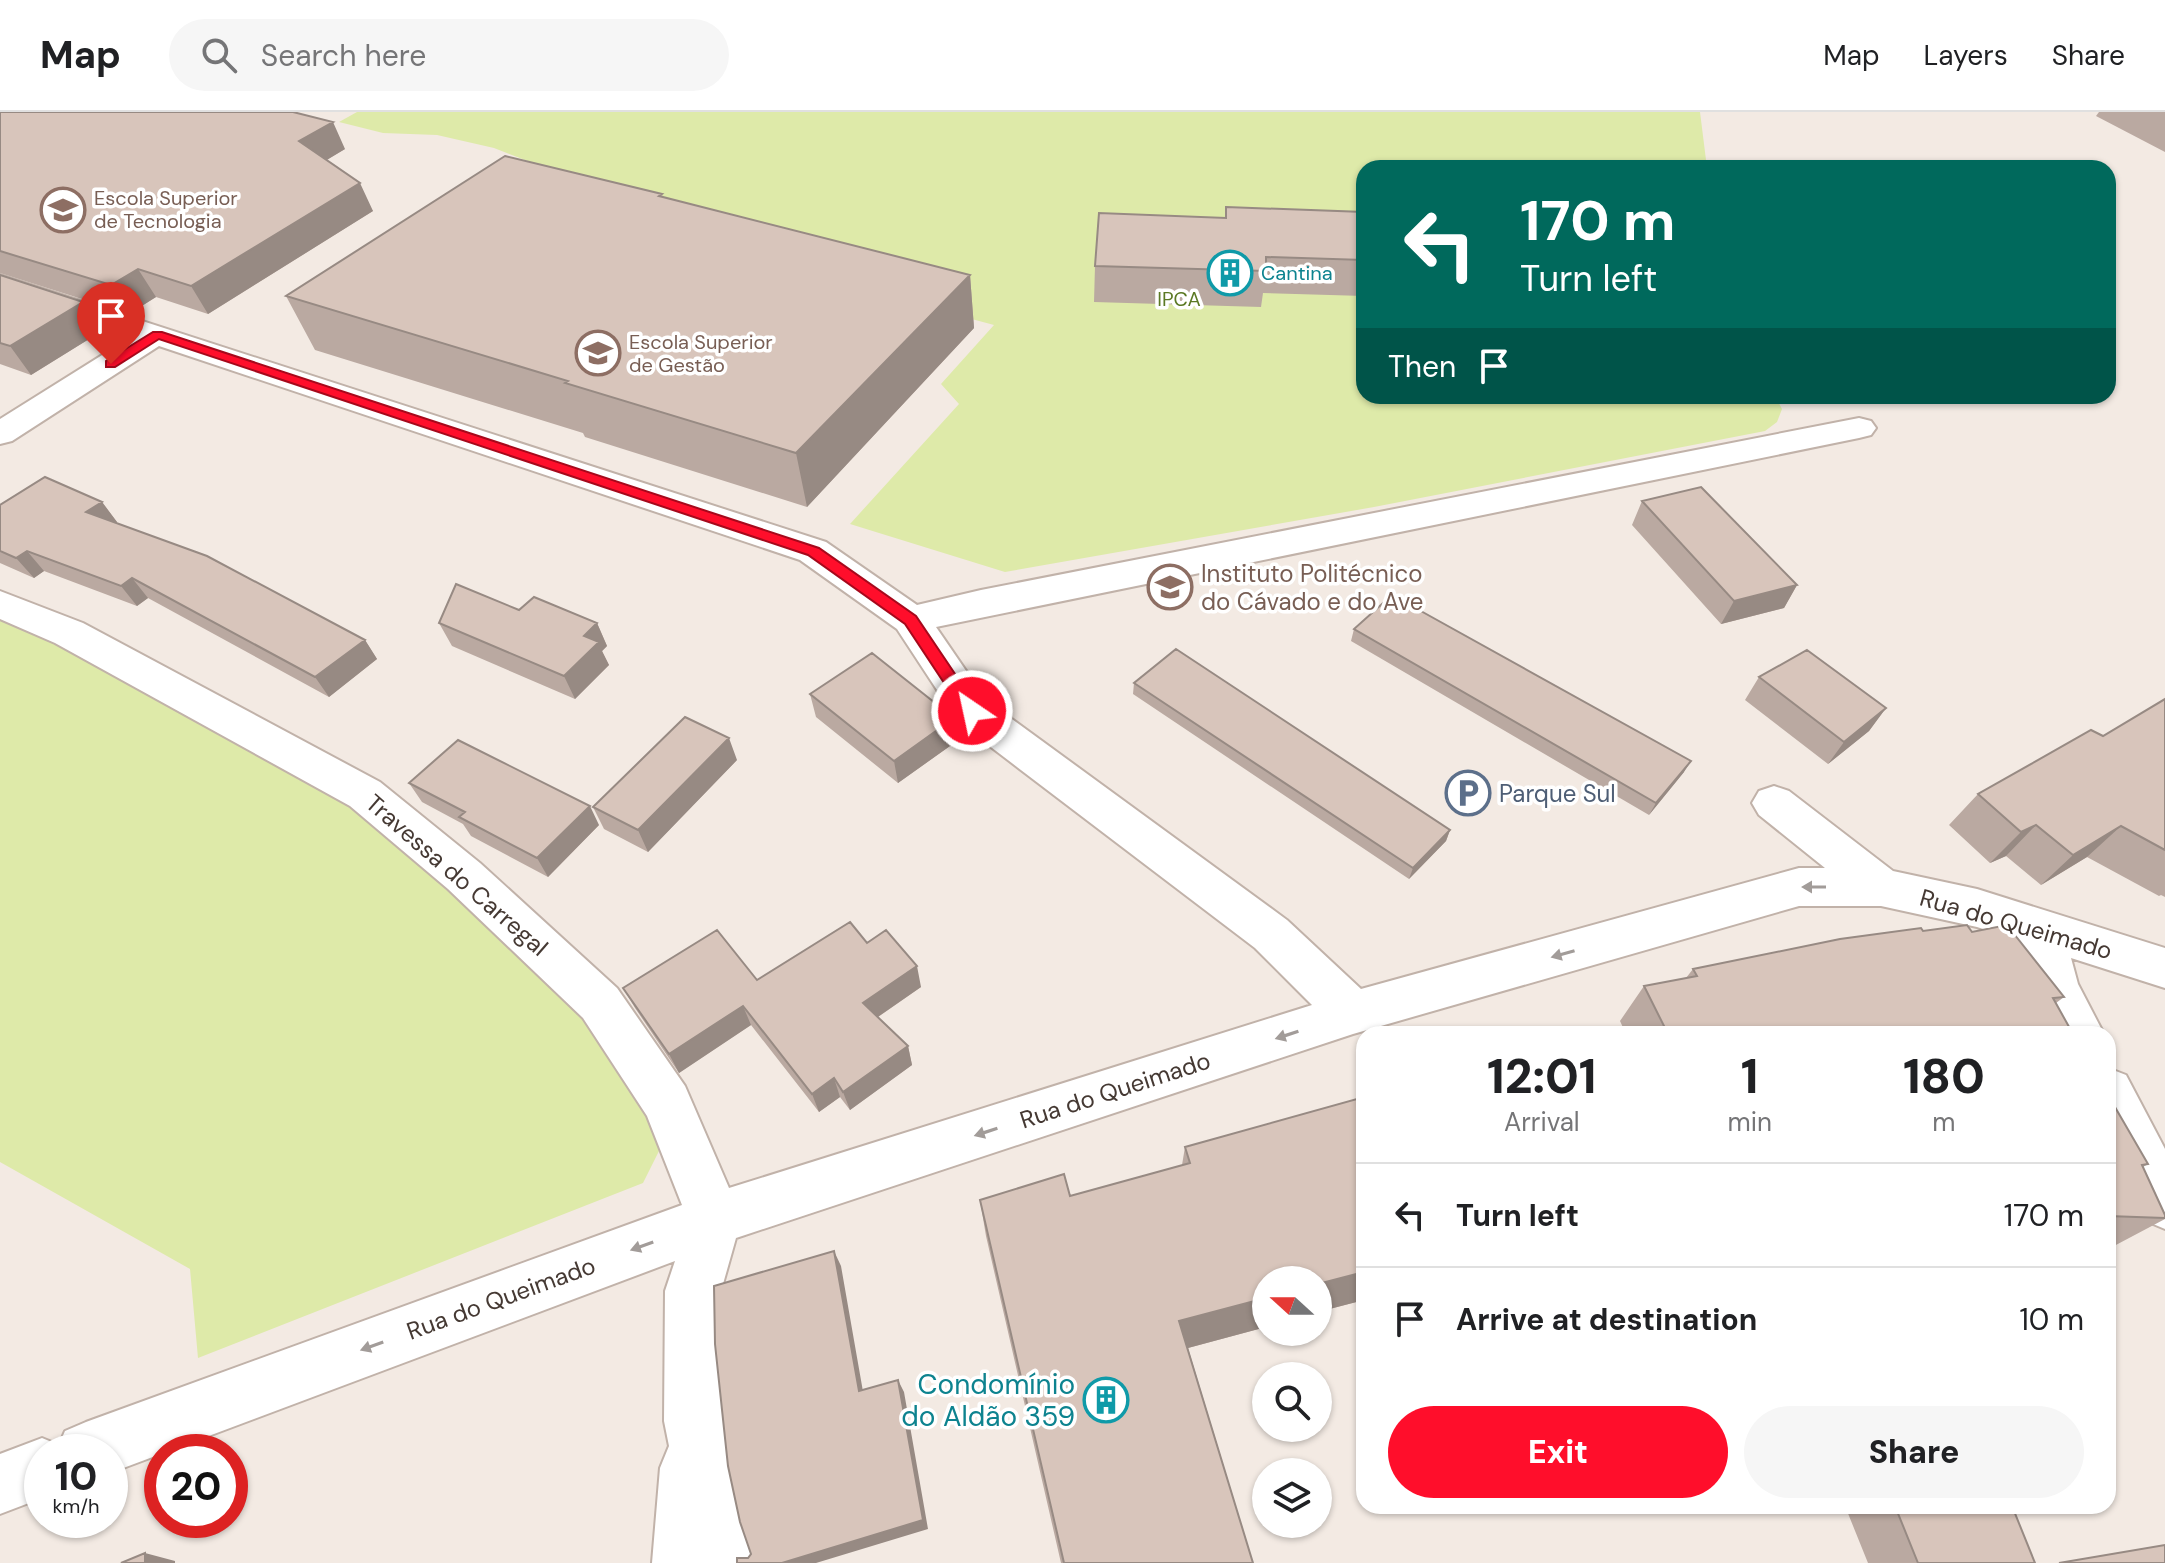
<!DOCTYPE html>
<meta charset="utf-8">
<style>
:root{--surface:#fff;--page:#f6f6f6;--text:#202124;--muted:#757577;--line:#e0e0e0;--accent:#ff0e2b}
body{margin:0;font-family:"DM Sans",sans-serif;background:var(--page);color:var(--text);height:100vh;display:flex;flex-direction:column;font-size:30px;white-space:nowrap}
*{box-sizing:border-box;margin:0}
p{font-size:26px;color:var(--muted)}
.icon{flex:none;width:44px;height:44px;fill:none;stroke:currentColor;stroke-width:2;stroke-linecap:round;stroke-linejoin:round}
.map{position:relative;flex:1;overflow:hidden}
.details{position:absolute;left:1356px;top:914px;width:760px;height:488px;display:flex;flex-direction:column;background:var(--surface);border-radius:24px;box-shadow:0 2px 6px #0004}
.details>*{flex:none}
.banner{position:absolute;left:1356px;top:48px;width:760px;height:244px;border-radius:24px;box-shadow:0 2px 6px #0004;background:#00695c;color:#fff;overflow:hidden}
.needle{width:52px;rotate:291deg}
.controls{position:absolute;left:1252px;top:1154px;display:grid;gap:16px}
.controls a{display:grid;place-items:center;width:80px;height:80px;border-radius:50%;background:var(--surface);box-shadow:0 2px 6px #0004;font-size:40px}
.speed{position:absolute;left:24px;top:1322px;display:flex;gap:16px;font-size:40px;font-weight:700;text-align:center}
.speed>*{display:grid;place-content:center;width:104px;height:104px;border-radius:50%;background:var(--surface);box-shadow:0 2px 6px #0004;line-height:1}
.speed small{font-size:20px;font-weight:400}
.speed .limit{border:12px solid #d22;background:#fff;color:#111}
.pin{position:absolute;display:grid;place-items:center;width:68px;height:68px;color:#fff;margin:-82px -34px;border-radius:50% 50% 50% 0;rotate:-45deg;box-shadow:0 0 8px #0007}
.pin .icon{rotate:45deg}
.me{position:absolute;width:88px;margin:-44px;rotate:326deg;stroke-linejoin:round;filter:drop-shadow(0 0 6px #0008)}
.turn{display:flex;align-items:center;gap:28px;height:168px;padding:0 32px;font-size:36px}
.turn .icon{width:104px;height:104px;stroke-width:2.5}
.turn b{display:block;font-size:56px;line-height:68px}
.then{display:flex;align-items:center;height:76px;padding:0 32px;background:#0003;gap:16px;font-size:30px}
.eta{display:flex;justify-content:space-evenly;align-items:center;height:136px;text-align:center}
.eta b{font-size:48px;font-weight:800;line-height:56px}
.button{display:flex;gap:16px;margin-top:auto;padding:16px 32px}
.button a{flex:1;height:92px;border-radius:48px;background:var(--accent);color:#fff;font-size:32px;font-weight:800;line-height:92px;text-align:center}
.button a+a{background:var(--page);color:var(--text)}
ul{padding:0;list-style:none}
li{display:flex;align-items:center;gap:24px;height:104px;padding:0 32px;border-top:2px solid var(--line)}
li div{flex:1}
li b{display:block;font-size:30px}
li em{font-style:normal}
header{display:flex;align-items:center;gap:48px;box-sizing:border-box;height:112px;padding:0 40px;background:var(--surface);border-bottom:2px solid var(--line)}
header strong{font-size:38px}
nav{display:flex;gap:44px;margin-inline-start:auto;font-size:28px}
.search{width:560px;height:72px;background:var(--page);display:flex;align-items:center;gap:20px;box-sizing:border-box;padding:0 28px;border-radius:44px;color:var(--muted);font-size:30px}
.map>svg:first-child{display:block}
</style>
<header>
<strong>Map</strong>
<div class="search"><svg class="icon" aria-label="search" viewBox="0 0 24 24"><circle cx="10" cy="10" r="6"/><path d="M15 15l6 6"/></svg>Search here</div>
<nav><a>Map</a><a>Layers</a><a>Share</a></nav>
</header>
<div class="map">
<svg width="2165" height="1451" viewBox="0 0 2165 1451">
<rect width="100%" height="100%" fill="#f3eae3"/>
<path fill="#deeaa9" d="M357,0h1343l7,56h-343v228h411l7,13 -5,13 -12,9 -391,76 -369,65 -155,-48 109,-120 -18,-20 53,-59 -481,-129 25,-31 -44,-17 -57,-13 -54,-2 -44,-11z
M0,506l62,28 282,152 129,107 96,95 65,87 26,62 -17,34 -445,175 -8,-89 -190,-107z"/>
<g fill="none" stroke-linecap="round" stroke-linejoin="round">
<g stroke="#c1b2a9" stroke-width="4">
<path id="minor" d="M0,163l826,267 91,63 64,-15 878,-172 12,3 5,7 -5,7 -12,3 -923,189 50,73 301,220 74,69 438,-121h26l-66,-53 -7,-12 7,-12 15,-5 15,5 104,80 84,18 188,59v40l-94,-30 7,26 26,50h-50l-23,-47 -11,-46 -43,-14 -96,-21h-82l-446,128 -617,204 -15,53 3,130 24,110 11,32h-107l8,-95 9,-22 -5,-25 1,-130 10,-30 -565,212v-21h-68v46l-42,16v-60l42,-16 17,7 6,-14 21,-9 596,-217 -35,-89 -64,-98 -135,-129 -98,-83 -295,-163 -55,-24v-28l83,32 297,159 100,81 137,125 68,98 44,102 583,-183 -57,-57 -297,-226 -61,-93 -97,-69 -641,-214 -147,95 -12,3v-25l131,-82 -131,-43z
M2108,956l18,7 39,74v80l-19,-8 -38,-77z"/>
</g>
<use href="#minor" fill="#fff" fill-rule="evenodd"/>
</g>
<path fill="#baa9a1" d="M0,0l345,37 -19,11 47,51 -165,103 -52,-17 -27,17 -129,-41z
M2099,0h66v40l-69,-36z
M662,82l1,3 307,78 4,53 -167,179 -222,-70 -2,-4 -268,-83 -29,-54z
M1226,95l138,5v84l-101,-3 -2,14 -167,-5 1,-36 130,-48z
M0,163l83,27 19,29 -71,44 -31,-11z
M1642,389l155,84 -13,23 -63,16 -89,-99z
M102,390l15,20 -1,1 249,117 12,19 -48,38 -181,-99 -11,8 -93,-35 -10,7 -34,-15v-58z
M519,498l78,13 10,23 -5,5 7,14 -34,34 -123,-53 -13,-23z
M1354,517l330,143 -35,43 -298,-174z
M1759,565l127,31 -17,23 -41,33 -83,-64z
M1134,571l316,147 -4,11 -37,38 -276,-185z
M810,582l144,24 3,23 -59,42 -82,-66z
M2165,587v198l-4,-2 -2,1 -72,-39 -46,28 -35,-29 -16,7 -41,-38 29,-31 125,-58z
M737,648l-89,92 -44,-23 -11,-22z
M409,671l190,42 -51,52 -77,-41 -8,-12 -41,-22z
M1923,819l49,1 92,65 -8,6 17,31h-447l-6,-13 24,-35 42,-8 7,-9z
M867,831l54,44 -43,30 30,29 4,19 -62,45 -10,-13 -21,15 -68,-87 -72,48 -44,-65 -12,-20 134,-8z
M2108,983l40,69 -5,3 22,48v4l-51,27h-6z
M1364,985v203l-46,12v-32h-52v47l-78,21 65,215h-192l-75,-327 -6,-36 90,-4 112,-31 3,-18z
M1845,1394h167l23,57h-167z"/>
<path fill="#978a83" d="M333,10l12,27 -33,20 -13,-28z
M360,71l13,28 -165,103 -17,-28z
M138,157l18,28 -27,17 -18,-29z
M970,163l4,53 -167,179 -11,-54z
M83,190l19,29 -71,44 -21,-29z
M102,390l15,20 -15,11 -16,-21z
M27,439l17,20 -10,7 -18,-20z
M132,466l16,20 -11,8 -16,-20z
M1797,473l-13,23 -63,16 13,-23z
M597,511l10,23 -5,5 7,14 -34,34 -11,-23 20,-40z
M365,528l12,19 -48,38 -14,-20z
M1886,596l-17,23 -41,33 16,-22z
M954,606l3,23 -59,42 -4,-22z
M729,626l8,22 -89,92 -10,-22z
M1691,649l-7,11 -35,43 7,-12z
M590,694l9,19 -51,52 -11,-19z
M2036,713l-30,31 -16,7 31,-31z
M2121,714l-34,31 -46,28 32,-30z
M1450,718l-4,11 -37,38 4,-11z
M917,854l4,21 -52,36 -6,-20z
M743,894l8,19 -72,48 -10,-19z
M908,934l4,19 -62,45 -7,-18z
M834,966l6,19 -21,15 -7,-18z
M834,1139l7,15 24,137 -6,-12z
M1364,1160v28l-46,12v-28z
M1266,1186v29l-93,25 6,-31z
M898,1268l6,12 24,137 -112,34h-34z
M145,1441l30,8v2h-30z"/>
<path fill="#d8c5bb" stroke="#978a83" stroke-width="2" d="M0,0h293l40,10 -34,19 61,42 -169,103 -53,-17 -27,16 -111,-34z
M505,44l157,38 -3,2 311,79 -174,178 -231,-70 3,-2 -282,-85z
M1226,95l138,5v48l-98,-3v14l-171,-5 4,-53 127,5z
M0,163l83,27 -73,44 -10,-3z
M45,365l57,25 -16,10 121,44 158,84 -50,37 -183,-99 -11,8 -94,-35 -11,7 -16,-7v-46z
M1701,375l96,98 -63,16 -92,-100z
M456,472l63,26 15,-13 63,26 -13,13 15,6 -35,34 -125,-53z
M1392,483l299,166 -35,42 -302,-174z
M1176,537l274,181 -37,38 -279,-185z
M1807,538l79,58 -42,34 -85,-65z
M872,541l82,65 -60,43 -84,-67z
M2165,587v151l-44,-24 -48,29 -37,-30 -15,7 -43,-38 113,-64 12,6z
M685,605l44,21 -91,92 -45,-23z
M458,628l132,66 -53,52 -78,-41 6,-5 -56,-29z
M850,810l17,21 19,-13 31,36 -54,37 45,43 -65,46 -9,-14 -22,16 -69,-88 -74,48 -46,-66 94,-58 40,50z
M1967,813l5,7 35,-7 57,72 -11,1 20,36h-405l-24,-48 53,-10 -4,-7 147,-30 81,-11 2,3z
M2108,983l40,69 -6,1 23,50v3l-57,-2z
M1364,985v175l-46,12v-4h-52v18l-87,23 74,242h-189l-84,-363 84,-26 6,22 120,-33 -5,-16z
M834,1139l25,140 39,-11 25,140 -141,43h-45v-5h11l3,-4 -11,-32 -12,-56 -13,-122 -1,-58z
M1895,1394h117l23,57h-117z
M2165,1433v18h-106z
M145,1441v10h-24z"/>
<defs><path id="oneway-solid" d="M-6-.8H1V-3.2L6.5 0L1 3.2V.8H-6Z" transform="scale(2)"/></defs>
<g fill="#a29c99">
<use href="#oneway-solid" transform="translate(1814 775) rotate(180)"/>
<use href="#oneway-solid" transform="translate(1563 842) rotate(164)"/>
<use href="#oneway-solid" transform="translate(1287 923) rotate(162)"/>
<use href="#oneway-solid" transform="translate(986 1020) rotate(162)"/>
<use href="#oneway-solid" transform="translate(642 1134) rotate(160)"/>
<use href="#oneway-solid" transform="translate(372 1234) rotate(160)"/>
</g>
<path fill="#ff0e2b" stroke="#a6091c" stroke-width="2" d="M153,220h9l657,216 97,68 64,95 -8,6 -6,-1 -61,-92 -97,-69 -649,-216 -44,28h-9v-6z"/>
<defs>
<g id="university-ring" transform="scale(2.3)"><circle r="9.5" fill="#fff" stroke="#8d6e63" stroke-width="1.5"/><path d="M0-5L7-2L0 1L-7-2ZM-4 1L0 2.5L4 1V4Q0 6-4 4Z" fill="#8d6e63"/></g>
<g id="building-ring" transform="scale(2.3)"><circle r="9.5" fill="#fff" stroke="#0f9aa8" stroke-width="1.5"/><path d="M-4-6H4V6H1V3H-1V6H-4ZM-2.5-4.3h1.7v1.8h-1.7ZM.8-4.3h1.7v1.8H.8ZM-2.5-1h1.7V.8h-1.7ZM.8-1h1.7V.8H.8Z" fill="#0f9aa8"/></g>
<g id="parking-ring" transform="scale(2.3)"><circle r="9.5" fill="#fff" stroke="#5c6f8a" stroke-width="1.5"/><path d="M-3.5-5.5H1a3.5 3.5 0 0 1 0 7H-1V5.5H-3.5ZM-1-3.4V-.6H.8a1.4 1.4 0 0 0 0-2.8Z" fill="#5c6f8a"/></g>
</defs>
<g fill-rule="evenodd">
<use href="#university-ring" x="63" y="98"/>
<use href="#building-ring" x="1230" y="161"/>
<use href="#university-ring" x="598" y="241"/>
<use href="#university-ring" x="1170" y="475"/>
<use href="#parking-ring" x="1468" y="681"/>
<use href="#building-ring" x="1106" y="1288"/>
</g>
<g text-anchor="middle" dominant-baseline="central" stroke-width="7" stroke-linejoin="round" paint-order="stroke">
<g font-size="20" fill="#785e54" stroke="#fff" text-anchor="start">
<text x="94" y="86">Escola Superior<tspan x="94" dy="23">de Tecnologia</tspan></text>
<text x="629" y="230">Escola Superior<tspan x="629" dy="23">de Gestão</tspan></text>
</g>
<g font-size="20" fill="#0d838f" stroke="#fff" text-anchor="start">
<text x="1261" y="161">Cantina</text>
</g>
<g font-size="20" fill="#5b7924" stroke="#fff">
<text x="1179" y="187">IPCA</text>
</g>
<g font-size="24" fill="#785e54" stroke="#fff" text-anchor="start">
<text x="1201" y="461">Instituto Politécnico<tspan x="1201" dy="28">do Cávado e do Ave</tspan></text>
</g>
<g font-size="24" fill="#4e5e75" stroke="#fff" text-anchor="start">
<text x="1499" y="681">Parque Sul</text>
</g>
<g font-size="24" fill="#453933" stroke="#fff">
<text transform="translate(457 763) rotate(41)">Travessa do Carregal</text>
<text transform="translate(2016 812) rotate(16)">Rua do Queimado</text>
<text transform="translate(1115 978) rotate(-18)">Rua do Queimado</text>
<text transform="translate(501 1186) rotate(-20)">Rua do Queimado</text>
</g>
<g font-size="28" fill="#0d838f" stroke="#fff" text-anchor="end">
<text x="1075" y="1272">Condomínio<tspan x="1075" dy="32">do Aldão 359</tspan></text>
</g>
</g>
</svg>
<div class="controls">
<a><svg class="needle" viewBox="-14 -14 28 28"><path d="M0-13l5 13h-10z" fill="#e53935"/><path d="M0 13l5-13h-10z" fill="#757577"/></svg></a>
<a><svg class="icon" aria-label="search" viewBox="0 0 24 24"><circle cx="10" cy="10" r="6"/><path d="M15 15l6 6"/></svg></a>
<a><svg class="icon" aria-label="layers" viewBox="0 0 24 24"><path d="M12 4l9 5-9 5-9-5zM3 14l9 5 9-5"/></svg></a>
</div>
<div class="speed"><div>10<small>km/h</small></div><div class="limit">20</div></div>
<div class="pin" style="left:111px;top:252px;background:#d93025"><svg class="icon" aria-label="arrive" viewBox="0 0 24 24"><path d="M6 21V4h12l-3 4 3 4H6"/></svg></div>
<svg class="me" style="left:972px;top:599px" viewBox="-20 -20 40 40"><circle r="17" fill="#ff0e2b" stroke="#fff" stroke-width="3"/><path d="M0-11L8 9 0 5-8 9z" fill="#fff"/></svg>
<div class="banner">
<div class="turn"><svg class="icon" aria-label="left" viewBox="0 0 24 24"><path d="M17 20v-9H6M10 6l-5 5 5 5"/></svg><div><b>170 m</b>Turn left</div></div>
<div class="then">Then<svg class="icon" aria-label="arrive" viewBox="0 0 24 24"><path d="M6 21V4h12l-3 4 3 4H6"/></svg></div>
</div>
<section class="details">
<div class="eta">
<div><b>12:01</b><p>Arrival</p></div>
<div><b>1</b><p>min</p></div>
<div><b>180</b><p>m</p></div>
</div>
<ul>
<li><svg class="icon" aria-label="left" viewBox="0 0 24 24"><path d="M17 20v-9H6M10 6l-5 5 5 5"/></svg><div><b>Turn left</b></div><em>170 m</em></li>
<li><svg class="icon" aria-label="arrive" viewBox="0 0 24 24"><path d="M6 21V4h12l-3 4 3 4H6"/></svg><div><b>Arrive at destination</b></div><em>10 m</em></li>
</ul>
<div class="button"><a>Exit</a><a>Share</a></div>
</section>
</div>
